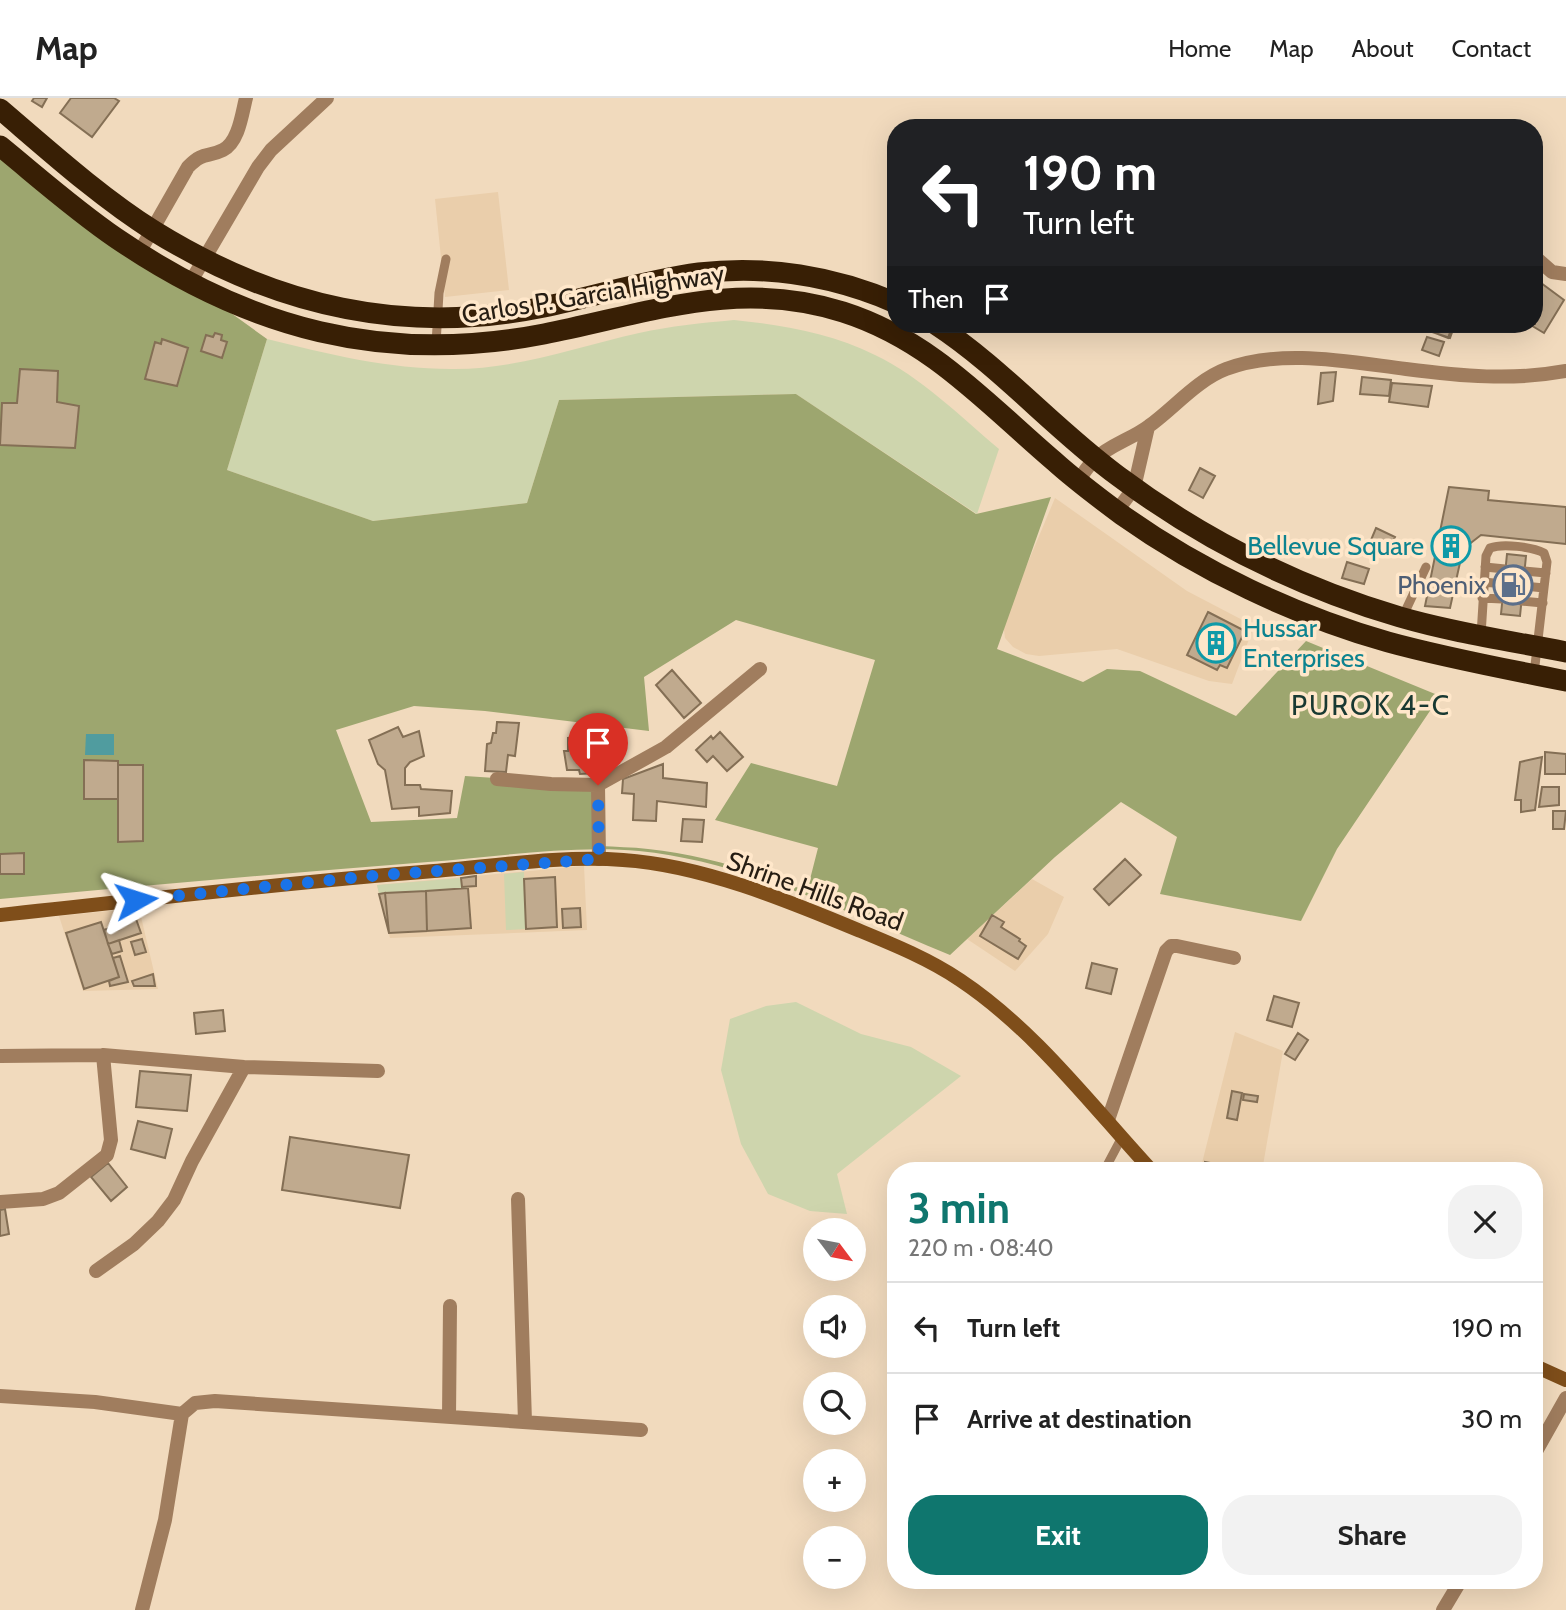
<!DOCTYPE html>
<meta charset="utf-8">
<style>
:root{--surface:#fff;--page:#f2f2f2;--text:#222;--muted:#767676;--line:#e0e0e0;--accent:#0f766e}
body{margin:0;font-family:Cabin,sans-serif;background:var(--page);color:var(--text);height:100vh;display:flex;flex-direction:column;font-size:26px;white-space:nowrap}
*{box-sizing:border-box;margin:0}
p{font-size:23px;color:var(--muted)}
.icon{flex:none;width:38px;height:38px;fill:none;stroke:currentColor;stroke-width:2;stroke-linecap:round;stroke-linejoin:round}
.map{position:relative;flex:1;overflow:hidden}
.panel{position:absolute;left:887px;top:1064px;width:656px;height:427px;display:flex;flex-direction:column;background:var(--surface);border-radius:28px;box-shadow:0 7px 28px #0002}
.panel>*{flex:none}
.banner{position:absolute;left:887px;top:21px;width:656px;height:214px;border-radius:28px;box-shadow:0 7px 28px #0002;background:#202124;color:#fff;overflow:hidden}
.needle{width:46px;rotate:122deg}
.buttons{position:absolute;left:803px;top:1120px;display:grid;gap:14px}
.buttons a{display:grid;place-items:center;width:63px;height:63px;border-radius:50%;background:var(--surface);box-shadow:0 7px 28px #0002;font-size:35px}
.pin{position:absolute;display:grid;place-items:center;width:60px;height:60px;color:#fff;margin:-72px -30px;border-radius:50% 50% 50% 0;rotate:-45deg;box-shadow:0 0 7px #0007}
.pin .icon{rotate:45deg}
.me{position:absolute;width:77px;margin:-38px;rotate:84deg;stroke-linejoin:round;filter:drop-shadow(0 0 5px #0008)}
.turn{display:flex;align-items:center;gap:24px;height:147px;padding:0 21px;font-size:32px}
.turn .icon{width:91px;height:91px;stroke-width:2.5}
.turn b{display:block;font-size:49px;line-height:60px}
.then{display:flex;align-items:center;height:66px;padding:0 21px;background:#0003;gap:14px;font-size:26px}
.round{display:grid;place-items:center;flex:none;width:74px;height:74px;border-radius:28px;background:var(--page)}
.summary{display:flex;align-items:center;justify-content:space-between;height:119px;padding:0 21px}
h1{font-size:42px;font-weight:800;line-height:52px;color:var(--accent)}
.cta{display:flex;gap:14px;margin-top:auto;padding:14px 21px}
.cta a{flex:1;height:80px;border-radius:28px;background:var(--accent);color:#fff;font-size:28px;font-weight:800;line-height:80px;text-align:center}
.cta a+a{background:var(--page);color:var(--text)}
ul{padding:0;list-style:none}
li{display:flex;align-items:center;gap:21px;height:91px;padding:0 21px;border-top:2px solid var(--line)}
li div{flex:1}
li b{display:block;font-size:26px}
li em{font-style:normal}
header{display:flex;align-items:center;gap:42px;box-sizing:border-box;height:98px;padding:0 35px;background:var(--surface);border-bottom:2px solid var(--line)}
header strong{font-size:33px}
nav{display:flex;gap:38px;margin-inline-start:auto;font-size:24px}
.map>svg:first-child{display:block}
</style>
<header>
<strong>Map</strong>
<nav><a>Home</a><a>Map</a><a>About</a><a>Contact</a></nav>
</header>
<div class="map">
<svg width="1566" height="1512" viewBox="0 0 1566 1512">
<rect width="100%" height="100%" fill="#f1dabd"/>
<path fill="#eaceab" d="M498,94l11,98 -64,7 -10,-98z
M1055,400l132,93 67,35 -22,58 -23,-3 -92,-32 -78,7 -13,-2 -13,-7 -8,-9 -2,-16z
M584,768l3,64 -197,8 -13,-53z
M1032,781l32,18 -16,37 -33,37 -48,-32z
M139,810l19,81 -75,2 -24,-75z
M1235,934l48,19 -21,120h-62z"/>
<path fill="#ced5ad" d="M734,222c48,5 97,13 141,35 46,22 85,61 124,94l-22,65 -181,-120 -237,6 -32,103 -154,18 -146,-51 40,-131c60,15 122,30 184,30 64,1 126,-22 188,-36 32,-7 63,-10 95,-13z
M524,774l2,57 -20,1 -2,-56z
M461,780l1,8 6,2 -89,6 -2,-9z
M796,904l65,32 50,13 50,29 -124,98 10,40 -37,-3 -42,-17 -27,-50 -20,-74 9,-51 36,-13z"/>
<path fill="#9da66f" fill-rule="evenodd" d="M0,49l267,192 -40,131 146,51 154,-18 32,-103 237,-6 180,120 75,-17 -54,152 86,33 24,-13 33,2 96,45 70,-75 134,55 -103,153 -36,72 -141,-27 17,-57 -56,-35 -66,55 -105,98c-96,-40 -207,-94 -311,-104 -67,-6 -144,6 -211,11 -143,11 -285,24 -428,37zM736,522l139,40 -38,126 -86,-23 -36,57 103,28 -11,43c-50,-19 -106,-37 -159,-42 -16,-2 -32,-2 -49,-3l-1,-61 -133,-9 -8,42 -86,4 -35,-92 78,-24 71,5 164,20 -5,-54z"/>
<path fill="#509c9f" d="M86,636h28v21h-29z"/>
<path fill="#c0aa8e" stroke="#846f55" stroke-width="2" d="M34,0h13l-5,9 -10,-6z
M71,0h43l5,3 -27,36 -32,-24z
M1537,182l27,20 -20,33 -15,-9h6v-40z
M1368,226h28l-3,7z
M1412,226h41l-5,14z
M1415,226h40l-5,14 -36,-12z
M215,235l7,2 -1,5 6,2 -5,16 -21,-7 5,-16 7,2z
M1427,239l17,5 -5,14 -17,-6z
M162,241l26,9 -11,38 -32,-7 10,-37 6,2z
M20,271l38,2 -1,31 22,4 -4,42 -75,-3 2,-42h15z
M1336,274l-3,29 -15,3 3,-31z
M1362,279l29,3 -2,16 -29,-2z
M1392,285l40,3 -4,21 -39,-5z
M1200,370l15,8 -12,22 -14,-8z
M1449,389l40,4 -1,9 78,7v37l-85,-9 -18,14 -13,59 -25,-2z
M1376,430l19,9 -5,11 -19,-8z
M1507,456l19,2 -6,60 -19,-2z
M1347,464l22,7 -5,15 -22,-6z
M1208,514l37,19 -18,37 -7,-3 -3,5 -30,-15z
M672,572l29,33 -17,15 -28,-33z
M497,624l22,1 -4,33 -7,-1 -2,17 -21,-1 2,-27 4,-1 2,-10h3z
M398,629l5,10 16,-6 5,25 -14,6 -5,6v17h15l1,4 31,2 -2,22 -31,3v-9l-27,2 -7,-39 -7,-6 -9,-24z
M720,634l23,25 -16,14 -14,-15 -6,6 -11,-12 15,-14 2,3z
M582,635h14l1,40 -17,1 -1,-4h-12l-3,-19h4v-13l14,-1z
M1545,654l21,2v20h-21z
M1542,659l-7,53 -14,2v-12h-6l5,-38z
M84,662l34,1v38h-34z
M663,666v14l44,5 -1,24 -49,-6 -1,20 -23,-1 1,-26 -12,-1 1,-14z
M118,667h25v76l-25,1z
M1542,689h17v18l-20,2z
M1553,713h13l-2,18h-11z
M683,721l21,1 -2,22 -21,-1z
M24,755v21h-24v-20z
M1125,761l16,16 -32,30 -15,-16z
M476,778v10l-14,1 -1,-9z
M555,779l2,50 -31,2 -2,-50z
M468,790l3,40 -44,3 -1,-40z
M426,793l1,40 -38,2 -4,-40z
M385,795l4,40 -10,-39z
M580,810l1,19 -18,1 -1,-19z
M992,817l12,7 -3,5 19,12 -1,2 7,5 -8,13 -38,-23z
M136,821l5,14 -33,11 -4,-14z
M101,824l18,55 -35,12 -18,-56z
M142,841l4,13 -11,3 -4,-13z
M119,842l3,11 -10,3 -4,-10z
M120,858l8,26 -18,4 -1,-5 10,-4 -6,-19z
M1092,865l25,6 -6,25 -25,-6z
M153,876l2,12h-21l-2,-5z
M1274,898l25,7 -7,24 -25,-7z
M223,912l2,21 -29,3 -2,-21z
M1298,935l10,7 -13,20 -10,-6z
M140,973l51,4 -4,36 -51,-4z
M1232,993l10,2 -5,27 -10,-2z
M1244,996l14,2 -1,6 -14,-2z
M138,1023l34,8 -7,29 -34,-9z
M290,1039l119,18 -9,53 -118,-18z
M1205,1064l11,2 -1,7h-12z
M108,1065l19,24 -16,14 -20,-24z
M5,1111l4,25 -9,2v-26z"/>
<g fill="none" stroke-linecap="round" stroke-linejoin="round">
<path stroke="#a07d5e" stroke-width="9" d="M436,246l3,-51 7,-34
M1485,469l20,2
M1524,473l22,2
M1484,484l19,2
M1523,488l21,2
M1482,500l20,1
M1521,503l22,2
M1403,518l23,-49
M1481,537l5,-79 4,-8c13,-5 42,-1 54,5l3,9 -13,112
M1104,1073l18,-34"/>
<path stroke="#a07d5e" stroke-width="14" d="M139,155l49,-86c16,-16 19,-9 35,-17 16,-8 19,-37 23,-52
M1535,159l17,15 14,2
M190,185l68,-116 13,-17 56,-52
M1078,383c5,-7 10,-15 16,-21 15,-15 38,-21 55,-34 25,-18 48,-46 77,-57 56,-21 123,-7 180,0 54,7 107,12 160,2
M1117,413l17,-23 14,-61
M497,681l54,5 47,1 68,-38 94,-78
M598,687l1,74
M0,958l103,-1 141,12 134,4
M1108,1022l58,-169 5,-5h6l57,12
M518,1101l7,223
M0,1104l43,-3 16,-6 48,-38 4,-15 -8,-85
M96,1173l38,-27 24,-23 16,-21 18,-39 52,-94
M0,1298l95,6 87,12
M449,1319l1,-111
M1535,1355l31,-55
M142,1512l23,-90 17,-106 13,-11 20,-2 426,29
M1443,1512l18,-30"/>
<path stroke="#7f4e1a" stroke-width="14" d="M0,817c144,-15 289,-33 434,-44 60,-5 129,-16 189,-11 78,5 163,40 235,70 34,14 71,29 102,50 75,50 131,125 192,191
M1535,1268l31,14"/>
<path stroke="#381f05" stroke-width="21" d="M0,11c48,41 100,88 154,122 121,75 249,105 390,76 52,-11 103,-27 155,-34 67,-8 135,3 197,30
M0,48c38,31 75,64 116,92 133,91 268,127 428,96 103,-20 192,-56 299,-22 88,28 143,91 211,149 21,19 45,37 68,54 79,56 172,100 266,127 58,16 118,27 178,39
M935,226c66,43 119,105 183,152 84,63 181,111 282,141 55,16 111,24 166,35"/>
</g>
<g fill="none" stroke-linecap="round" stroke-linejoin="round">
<path stroke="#1a73e8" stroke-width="12" stroke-dasharray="0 21.6" d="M136,802l245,-25 218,-16 -1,-74"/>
</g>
<defs>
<g id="building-ring" transform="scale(2.0125)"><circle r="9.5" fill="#ffe7ca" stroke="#0f9aa8" stroke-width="1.5"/><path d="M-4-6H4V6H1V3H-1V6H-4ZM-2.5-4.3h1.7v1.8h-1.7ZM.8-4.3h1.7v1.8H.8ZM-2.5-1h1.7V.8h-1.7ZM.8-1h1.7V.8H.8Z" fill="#0f9aa8"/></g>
<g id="fuel-ring" transform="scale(2.0125)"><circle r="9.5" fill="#ffe7ca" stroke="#5c6f8a" stroke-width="1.5"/><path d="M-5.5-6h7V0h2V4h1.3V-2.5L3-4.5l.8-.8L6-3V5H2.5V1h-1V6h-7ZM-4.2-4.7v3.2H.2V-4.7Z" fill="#5c6f8a"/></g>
</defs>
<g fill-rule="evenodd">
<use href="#building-ring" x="1451" y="448"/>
<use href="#fuel-ring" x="1513" y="487"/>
<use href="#building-ring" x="1216" y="545"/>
</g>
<g text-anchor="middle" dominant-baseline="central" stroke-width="7" stroke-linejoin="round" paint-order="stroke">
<g font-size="26" fill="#261d13" stroke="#ffe7ca">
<text transform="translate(593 196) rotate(-9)">Carlos P. Garcia Highway</text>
<text transform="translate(815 793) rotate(20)">Shrine Hills Road</text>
</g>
<g font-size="26" fill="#0d838f" stroke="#ffe7ca" text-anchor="end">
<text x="1424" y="448">Bellevue Square</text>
<text x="1243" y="530" text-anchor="start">Hussar<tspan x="1243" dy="30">Enterprises</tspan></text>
</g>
<g font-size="26" fill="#4e5e75" stroke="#ffe7ca" text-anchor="end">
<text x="1486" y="487">Phoenix</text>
</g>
<g font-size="28" letter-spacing="2" fill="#193932" stroke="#ffe7ca">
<text x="1371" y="607">PUROK 4-C</text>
</g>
</g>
</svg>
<div class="buttons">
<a><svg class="needle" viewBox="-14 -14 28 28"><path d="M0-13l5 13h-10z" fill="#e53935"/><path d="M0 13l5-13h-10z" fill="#767676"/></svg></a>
<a><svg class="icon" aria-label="sound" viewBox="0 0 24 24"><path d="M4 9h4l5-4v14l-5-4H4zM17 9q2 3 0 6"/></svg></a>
<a><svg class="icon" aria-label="search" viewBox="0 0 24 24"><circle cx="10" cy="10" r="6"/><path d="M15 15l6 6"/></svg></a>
<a>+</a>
<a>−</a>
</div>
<div class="pin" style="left:598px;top:687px;background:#d93025"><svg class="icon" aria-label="arrive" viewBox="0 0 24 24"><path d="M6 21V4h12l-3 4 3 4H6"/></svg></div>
<svg class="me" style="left:136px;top:802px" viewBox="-20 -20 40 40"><path d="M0-17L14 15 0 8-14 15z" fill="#1a73e8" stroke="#fff" stroke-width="4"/></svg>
<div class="banner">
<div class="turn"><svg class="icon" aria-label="left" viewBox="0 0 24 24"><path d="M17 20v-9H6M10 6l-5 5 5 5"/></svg><div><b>190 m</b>Turn left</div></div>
<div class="then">Then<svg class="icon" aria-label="arrive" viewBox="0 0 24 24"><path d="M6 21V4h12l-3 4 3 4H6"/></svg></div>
</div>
<section class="panel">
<div class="summary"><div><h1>3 min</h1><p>220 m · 08:40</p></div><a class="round"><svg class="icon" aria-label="close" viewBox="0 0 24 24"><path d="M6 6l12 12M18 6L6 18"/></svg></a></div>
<ul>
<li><svg class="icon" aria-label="left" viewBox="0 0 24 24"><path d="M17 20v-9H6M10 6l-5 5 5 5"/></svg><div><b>Turn left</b></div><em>190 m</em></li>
<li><svg class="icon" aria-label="arrive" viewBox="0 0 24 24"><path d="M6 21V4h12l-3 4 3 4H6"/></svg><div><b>Arrive at destination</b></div><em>30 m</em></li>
</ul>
<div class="cta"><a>Exit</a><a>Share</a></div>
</section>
</div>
